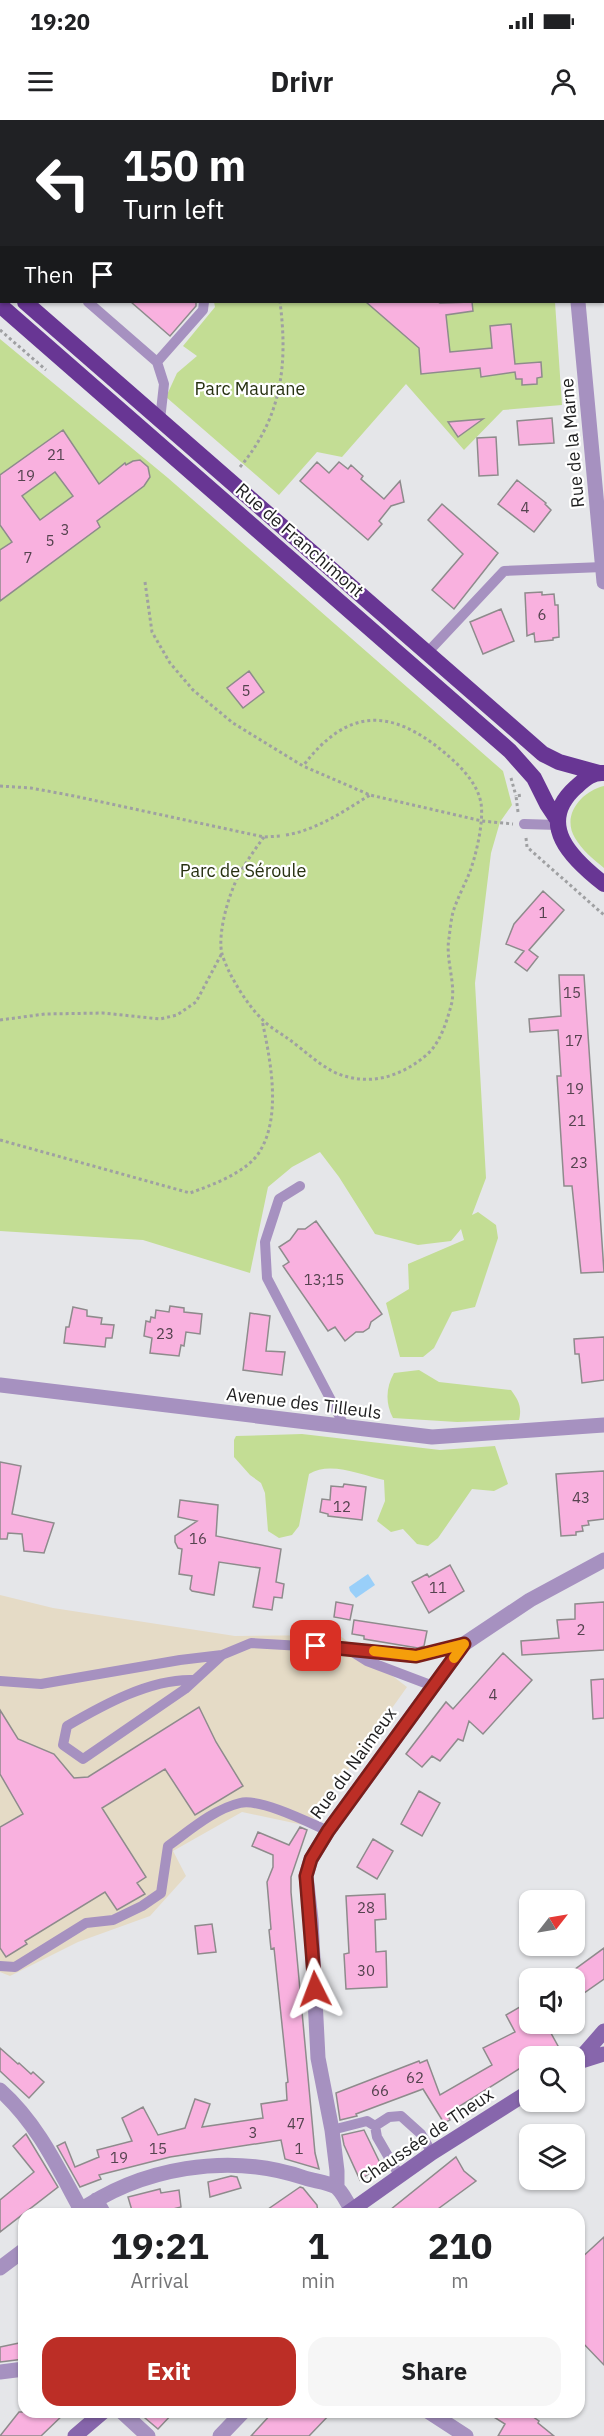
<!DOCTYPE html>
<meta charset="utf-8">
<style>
:root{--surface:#fff;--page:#f6f6f6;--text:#202124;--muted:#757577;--accent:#bc2e26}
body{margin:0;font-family:"IBM Plex Sans",sans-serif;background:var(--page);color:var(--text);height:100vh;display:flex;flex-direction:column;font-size:22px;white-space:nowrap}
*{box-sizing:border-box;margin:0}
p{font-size:20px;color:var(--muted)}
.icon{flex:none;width:33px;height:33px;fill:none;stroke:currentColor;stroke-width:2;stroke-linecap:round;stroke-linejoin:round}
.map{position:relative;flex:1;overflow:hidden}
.panel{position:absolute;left:18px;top:2088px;width:567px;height:210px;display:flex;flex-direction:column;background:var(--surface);border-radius:18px;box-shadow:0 2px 4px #0004}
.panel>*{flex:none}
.guide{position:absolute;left:0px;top:0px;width:604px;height:183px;box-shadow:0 2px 4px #0004;background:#202124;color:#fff;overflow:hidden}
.needle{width:39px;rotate:59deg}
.controls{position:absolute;left:519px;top:1770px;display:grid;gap:12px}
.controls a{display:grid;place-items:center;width:66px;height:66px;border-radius:12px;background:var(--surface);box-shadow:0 2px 4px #0004;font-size:30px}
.pin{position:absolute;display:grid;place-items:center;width:51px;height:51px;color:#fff;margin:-26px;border-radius:12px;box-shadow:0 3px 9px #0006}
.me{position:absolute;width:66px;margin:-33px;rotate:357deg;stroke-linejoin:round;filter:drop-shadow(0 0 4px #0008)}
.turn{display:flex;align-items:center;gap:21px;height:126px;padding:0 24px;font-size:27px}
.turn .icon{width:78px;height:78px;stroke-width:2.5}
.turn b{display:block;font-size:42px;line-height:51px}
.then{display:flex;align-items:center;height:57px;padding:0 24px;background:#0003;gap:12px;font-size:22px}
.eta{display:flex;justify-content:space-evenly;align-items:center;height:102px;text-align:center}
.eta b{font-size:36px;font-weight:800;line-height:42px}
.cta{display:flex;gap:12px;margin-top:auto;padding:12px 24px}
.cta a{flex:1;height:69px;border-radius:18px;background:var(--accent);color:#fff;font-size:24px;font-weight:800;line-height:69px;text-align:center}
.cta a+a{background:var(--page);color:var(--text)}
.status{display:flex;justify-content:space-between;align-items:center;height:42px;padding:0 30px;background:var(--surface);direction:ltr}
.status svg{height:16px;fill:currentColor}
header{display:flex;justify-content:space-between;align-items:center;height:78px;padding:0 24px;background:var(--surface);font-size:27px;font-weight:800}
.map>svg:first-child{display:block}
</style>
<div class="status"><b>19:20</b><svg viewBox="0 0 49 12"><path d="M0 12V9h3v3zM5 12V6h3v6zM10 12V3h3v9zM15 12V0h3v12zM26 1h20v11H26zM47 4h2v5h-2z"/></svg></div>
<header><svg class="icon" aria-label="menu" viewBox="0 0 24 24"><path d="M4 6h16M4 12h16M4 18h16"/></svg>Drivr<svg class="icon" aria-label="person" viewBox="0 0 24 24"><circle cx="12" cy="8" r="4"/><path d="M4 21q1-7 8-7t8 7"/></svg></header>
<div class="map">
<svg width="604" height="2316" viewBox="0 0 604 2316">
<rect width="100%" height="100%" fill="#e5e6e9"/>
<path fill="#e5dbc6" d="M0,1475l53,13 182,28 104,-1 68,52 -99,139 -66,-14 -69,39 13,25 -36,40 -72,26 -68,34 -10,-4z"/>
<path fill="#c3dd94" d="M170,0h331l1,1h-333z
M214,182h341l7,103 -59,5 -39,40 -58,-66 -64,73 -25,-5 -38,43 -113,-98 11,-24 20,-17 -14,-10 32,-39z
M0,219l168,139 335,293 9,34 -12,17 -9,31 -16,130 11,195 -14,37 6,-3 18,13 2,13 -23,69 -23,5 -18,36 -11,9h-23l-14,-54 23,-14 -1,-25 56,-24 -3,-11 -10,12 -33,4 -43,-11 -36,-57 -19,-25 -28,15 -24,20 -18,86 -107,-33 -143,-9z
M604,666v82c-11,-9 -22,-18 -29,-30 -14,-23 7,-47 29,-52z
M419,1250l20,12 72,8c8,11 11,17 8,30l-62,2 -64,-4c-8,-15 -7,-31 1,-45z
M302,1314l138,16 55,-4 13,38 -14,7 -22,-2 -34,49 -10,8 -11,-2 -14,-15 -12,3 -14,-11 8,-20 -1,-21c-23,-5 -54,-19 -75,-6l-10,52 -7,9 -13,3 -11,-7 -3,-38 -4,-10 -11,-8 -16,-18v-17l2,-4z"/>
<path fill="#99cff9" d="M368,1454l7,11 -19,13 -6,-7 -1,-4z"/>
<path fill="#f9b1df" stroke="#8e8b8c" stroke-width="1.5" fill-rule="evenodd" d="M131,182h65v4l-26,30z
M366,182h72l2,1 32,-1 1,9 -27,4 4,37 42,-4 -2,-22 21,-2 4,40 26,-2 1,15 -5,1v6l-15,1v-6h-6l-1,-7 -34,5 -1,-9 -59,6 -2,-26z
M552,298l2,25 -35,2 -2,-24z
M483,299l-25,18 -10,-15z
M63,310l36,54 26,-21 1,2 7,-4 7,-1 8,7 2,10 -6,9 -47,35 3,6 -100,74v-51l12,-8 -12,-17v-50zM55,352l18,24 -33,24 -18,-24z
M496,317l2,38 -19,1 -2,-38z
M317,342l12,11 10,-11 9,7 3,-4 12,11 -2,3 23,20 16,-18 4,21 -13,4 -12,15 3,3 -14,16 -68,-59z
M517,360l29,23 -1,1 6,6 -17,22 -36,-28z
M442,384l56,49 -44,56 -22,-19 31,-36 -35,-34z
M542,472v3l12,-1 1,11h3l1,32 -6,1v2l-18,2 -1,-9 -7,3 -2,-43z
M501,489l13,32 -31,13 -13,-32z
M249,551l15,21 -21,16 -16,-20z
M543,771l21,19 -35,40 9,7 -11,14 -12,-9 9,-11 -18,-7 8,-20z
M559,855h25l20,297 -23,1 -9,-87h-8l-7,-110h4l-3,-46 -28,2 -1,-13 32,-3z
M316,1101l66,93 -11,8 -2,6 -6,4h-7l-11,9 -10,-14 -7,4 -45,-65 6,-4 -10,-15 11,-7 8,-11h7z
M170,1186l14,2v4l18,2 -2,20 -14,-2 -2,14 -3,-1 -2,11 -29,-3 2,-15 -8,-2 2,-15 4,1 1,-5 4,1 1,-8 13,2z
M73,1187l14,3v6l15,2 -1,6 13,1 -2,13h-6l-1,9 -41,-4 2,-16h3z
M250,1193l20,3 -4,35 19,1 -3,23 -39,-5z
M604,1217v43l-22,3 -3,-29h-4l-1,-15z
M0,1342l21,4 -9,48 42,9 -10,30 -20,-2 -2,-17 -14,-1 -1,6h-7z
M604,1351v48l-16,2 1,4 -7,1 1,5 -7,1v3l-15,1 -5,-62z
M344,1364l22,3 -4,33 -34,-4v-2l-8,-2 2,-13 8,1 1,-14 12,1z
M180,1380l38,5 -2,31 65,13 -5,33 8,2 -2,14 -8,-1 -2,13 -19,-3 7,-39 -41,-6 -5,33 -22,-4 -2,-2 2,-13 -13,-2 3,-25 -4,-1 -3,-6v-6l22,-15 -19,-4z
M450,1445l14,26 -35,22 -17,-31 15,-8 2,3z
M336,1482l17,3 -3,15 -16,-3z
M604,1482v48l-82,5 -1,-14 38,-3 -2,-18 18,-1v-15z
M354,1500l73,11 -3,15 -6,2 -54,-9v-3l-12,-2z
M503,1533l29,27 -49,54 -14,-13 -6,20 -5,-2 -18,22 -8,-5 -10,11 -16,-13 40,-52 7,7z
M604,1559v39l-11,1 -2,-39z
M199,1587l17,35 27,44 -48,29 -30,-46 -63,39 44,69 -9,6 8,11 -28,16 -12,-18 -80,49 2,3 -21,13 -6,-9v-121l23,-13 -23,-40v-64l18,29 36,15 20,24 14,-1z
M419,1671l21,12 -18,33 -21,-12z
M300,1707l7,3 -16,47v15l24,261 4,16 -34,-10 -4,-19 -111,17 -71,18 2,4 -21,8 -23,-41 8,-4 10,25 24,-10 -2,-7 35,-9 -10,-23 21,-11 15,28 27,-7 10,-29 15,5 -8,23 61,-9 -2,-14 26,-4 -1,-17 2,-1 -14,-134 -3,1 -2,-19 2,-1 -4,-47 6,-15v-12l-21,-9 6,-14 31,13z
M373,1719l20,12 -16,28 -20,-12z
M385,1774l1,25 -11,1 1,32 10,-1 1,36 -41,2 -2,-35 5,-1 -3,-57z
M212,1804l4,28 -18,2 -3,-28z
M604,1828v31l-30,21v-30z
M530,1881v23h16l12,22 -19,10h-9v6l-83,52 3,6 -6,3 -21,-34 -67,25 1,2 -17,4 -4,-27 83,-32 1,2 7,-3 13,35 52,-30 -9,-17 32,-16 -9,-17z
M0,1928l18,16 1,-1 12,11 2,-2 11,10 -15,16 -29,-27z
M364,2010l17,35 -21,15 -16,-35 -2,-10z
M26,2014l32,53 -58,45v-32l34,-28 -21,-26z
M456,2037l8,14 12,10 -45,33h-46z
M231,2056l6,1 4,11 -31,9 -2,-15z
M300,2067l3,1 14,17 1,9h-57z
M160,2069l1,4 18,-3 2,17 -27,7h-21l-5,-17z
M604,2117v128l-25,-26v-79z
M24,2222v17l-24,3v-15z
M19,2292h47l-25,24h-41z
M138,2292h36l-16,17z
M273,2292h59l-23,24h-58z
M486,2292h40l13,9 -1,2 16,13h-56l7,-12z"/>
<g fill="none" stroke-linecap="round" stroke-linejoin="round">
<path stroke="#9fa0a2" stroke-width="3" stroke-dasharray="3 3" stroke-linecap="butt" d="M287,2l1,-2
M603,67l1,-3
M0,210l46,40
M240,347c42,-50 48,-103 40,-165
M145,462l7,50 18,31 23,27 40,33 70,43 67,29 112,26 31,3
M511,658l5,18
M0,666l31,2 43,8 190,41 16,-1
M518,692l-2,-16 7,-1
M286,715c31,-5 58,-24 84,-40
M264,717c-9,12 -18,25 -25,38 -10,18 -22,59 -17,79 6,20 25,51 40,65 7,8 17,13 25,19 19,13 38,34 61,39 27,7 54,-2 76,-20 15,-11 22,-33 27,-51 6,-21 -6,-46 -2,-68 1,-8 2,-18 4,-26 4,-13 11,-26 16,-38 7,-18 15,-52 12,-71 -4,-21 -21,-37 -36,-50 -55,-46 -98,-45 -142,13
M526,718l1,9 77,68
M0,900l45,-6 58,-1 57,6 17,-4 19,-13 26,-49
M0,1020l190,53c22,-8 58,-21 70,-42 22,-36 10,-93 2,-131"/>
<path stroke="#a691c0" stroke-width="10" d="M147,0l1,2
M65,2l1,-2
M0,23l2,-2
M0,106l2,1
M603,169h1
M88,182l69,60 7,22 -4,36
M157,242l46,-52 1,-8
M427,533l77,-82 99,-4
M524,704l34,1
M300,1066l-21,13 -14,43 2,36 78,149
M348,1529l19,12 66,25
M192,1560c-42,-1 -89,25 -125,46l-4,19 20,14 102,-70 37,-34
M0,1561l41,3 139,-24 42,-5 29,-12 103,6 62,7 48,-12
M0,1846l15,1 71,-44 27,-3 29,-14 19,-13 7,-47c21,-15 46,-37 72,-43 20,-5 68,19 88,28
M332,2010l35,-9 8,5
M399,2055l-22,-38 -2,-11 14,-9 12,-1 20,18 11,19"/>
<path stroke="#a691c0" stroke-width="15" d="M531,0v2
M603,108h1
M578,182l26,280
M0,1265l432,52 172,-12
M0,1970c37,33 57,76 81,120
M337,2068v-17l-5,-41 -14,-72 -7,-138 -5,-44 5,-17 17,-28 136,-187 66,-44 74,-40
M96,2080l8,14
M75,2094c65,-47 154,-62 230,-36 9,3 23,4 31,9 6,4 11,16 16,23
M0,2148l24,-18
M0,2252l24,-3
M122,2292l26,24
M429,2292l37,24
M220,2316l23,-24"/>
<path stroke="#8766ac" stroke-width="15" d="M575,1943l29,-9
M576,1943l28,-32
M346,2094l86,-61 98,-62
M75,2316l28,-24"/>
<path stroke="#683694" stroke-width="16" d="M0,160l2,1
M25,182l518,452 16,8 40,11
M0,185l510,446 24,27 13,26 10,15
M604,653c-12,-1 -20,7 -28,14 -41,37 -4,72 28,97"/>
</g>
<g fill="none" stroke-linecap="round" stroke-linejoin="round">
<g stroke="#7a1e19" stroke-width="15">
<path id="route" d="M315,1869l-9,-113 5,-17 17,-28 136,-187 -48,12 -100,-10"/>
</g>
<use href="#route" stroke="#bc2e26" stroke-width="10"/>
<path stroke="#f59e0b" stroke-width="10" d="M374,1531l42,5 48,-12 -10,14"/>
</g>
<g text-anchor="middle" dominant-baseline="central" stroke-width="4.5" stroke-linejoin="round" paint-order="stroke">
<g font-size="15" fill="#55434f">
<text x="56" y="334">21</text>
<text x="26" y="355">19</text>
<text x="525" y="387">4</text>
<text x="65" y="409">3</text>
<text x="50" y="420">5</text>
<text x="28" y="437">7</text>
<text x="542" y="494">6</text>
<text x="246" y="570">5</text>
<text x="543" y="792">1</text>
<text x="572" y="872">15</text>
<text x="574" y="920">17</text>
<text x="575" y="968">19</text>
<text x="577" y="1000">21</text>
<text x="579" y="1042">23</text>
<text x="324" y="1159">13;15</text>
<text x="165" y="1213">23</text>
<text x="581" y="1377">43</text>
<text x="342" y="1386">12</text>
<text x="198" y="1418">16</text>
<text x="438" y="1467">11</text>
<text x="581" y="1509">2</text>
<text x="493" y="1574">4</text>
<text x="366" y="1787">28</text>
<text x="366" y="1850">30</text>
<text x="415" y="1957">62</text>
<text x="380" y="1970">66</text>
<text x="296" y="2003">47</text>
<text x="253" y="2012">3</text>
<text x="158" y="2028">15</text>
<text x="299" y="2028">1</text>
<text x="119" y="2037">19</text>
</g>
<g font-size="18" fill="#273111" stroke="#fff">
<text x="250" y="268">Parc Maurane</text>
<text x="243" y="750">Parc de Séroule</text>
</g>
<g font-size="18" fill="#1e1e1f" stroke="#fff">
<text transform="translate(572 323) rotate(-95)">Rue de la Marne</text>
<text transform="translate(300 420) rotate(41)">Rue de Franchimont</text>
<text transform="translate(304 1283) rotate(7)">Avenue des Tilleuls</text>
<text transform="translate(353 1643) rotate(-54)">Rue du Naimeux</text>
<text transform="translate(426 2016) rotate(-34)">Chaussée de Theux</text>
</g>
</g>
</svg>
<div class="controls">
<a><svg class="needle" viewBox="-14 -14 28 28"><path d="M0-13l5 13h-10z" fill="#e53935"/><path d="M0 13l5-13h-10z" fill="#757577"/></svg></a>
<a><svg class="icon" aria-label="sound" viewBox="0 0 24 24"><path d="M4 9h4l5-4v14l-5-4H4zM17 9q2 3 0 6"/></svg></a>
<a><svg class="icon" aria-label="search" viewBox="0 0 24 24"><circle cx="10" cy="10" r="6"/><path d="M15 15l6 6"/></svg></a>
<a><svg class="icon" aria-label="layers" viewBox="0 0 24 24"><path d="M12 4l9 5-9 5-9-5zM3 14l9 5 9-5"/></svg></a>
</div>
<div class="pin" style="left:316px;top:1526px;background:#d93025"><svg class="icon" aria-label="arrive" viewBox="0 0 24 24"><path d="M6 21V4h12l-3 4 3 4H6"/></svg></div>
<svg class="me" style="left:315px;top:1869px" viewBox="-20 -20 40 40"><path d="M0-17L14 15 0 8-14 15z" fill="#bc2e26" stroke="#fff" stroke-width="4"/></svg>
<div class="guide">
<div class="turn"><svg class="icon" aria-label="left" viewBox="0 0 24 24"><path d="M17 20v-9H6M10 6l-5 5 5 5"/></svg><div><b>150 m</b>Turn left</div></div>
<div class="then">Then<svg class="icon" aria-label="arrive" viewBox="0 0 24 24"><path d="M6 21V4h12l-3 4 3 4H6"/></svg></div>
</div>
<section class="panel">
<div class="eta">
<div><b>19:21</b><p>Arrival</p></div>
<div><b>1</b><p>min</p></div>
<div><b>210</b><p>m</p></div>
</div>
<div class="cta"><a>Exit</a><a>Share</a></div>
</section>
</div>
